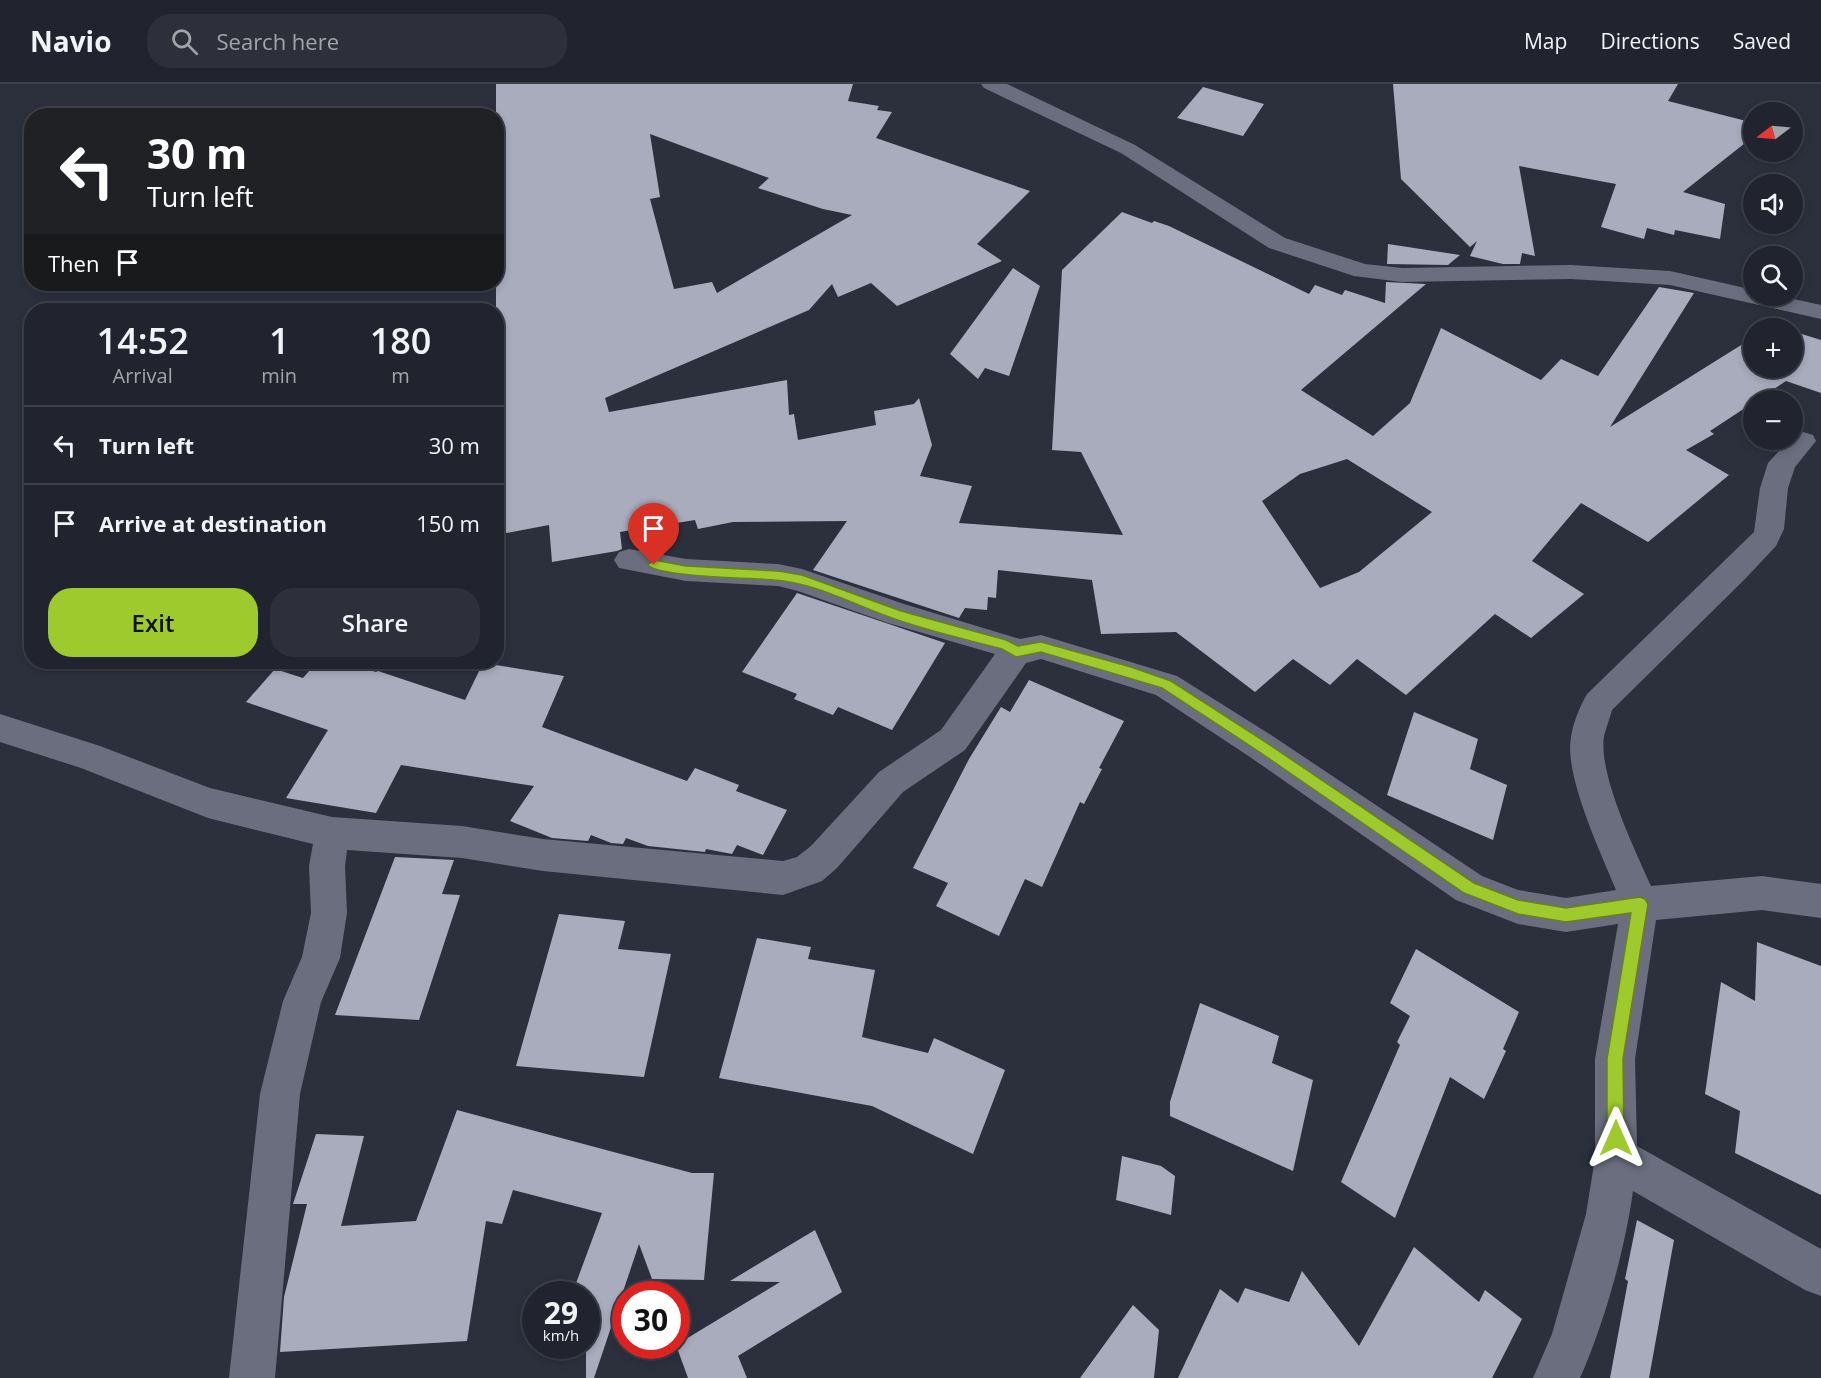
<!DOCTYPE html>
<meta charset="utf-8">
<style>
:root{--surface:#21242e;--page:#2d303a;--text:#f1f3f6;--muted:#a2a4aa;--line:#3e414a;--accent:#9fca2d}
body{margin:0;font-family:"Open Sans",sans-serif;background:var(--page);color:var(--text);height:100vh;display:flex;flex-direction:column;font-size:22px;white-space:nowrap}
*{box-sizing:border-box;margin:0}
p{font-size:20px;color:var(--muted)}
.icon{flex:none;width:33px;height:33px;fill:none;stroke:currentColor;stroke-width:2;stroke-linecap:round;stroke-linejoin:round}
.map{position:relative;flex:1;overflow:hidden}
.sheet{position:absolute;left:24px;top:219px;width:480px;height:366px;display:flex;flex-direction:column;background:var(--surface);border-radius:24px;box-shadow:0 3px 9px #0003,0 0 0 2px var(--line)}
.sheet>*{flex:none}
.banner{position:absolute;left:24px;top:24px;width:480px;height:183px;border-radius:24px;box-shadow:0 3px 9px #0003,0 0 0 2px var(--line);background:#202124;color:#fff;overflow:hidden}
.needle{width:39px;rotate:254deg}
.fabs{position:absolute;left:1743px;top:18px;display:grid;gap:12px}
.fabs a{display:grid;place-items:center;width:60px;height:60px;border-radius:50%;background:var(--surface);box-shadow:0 3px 9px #0003,0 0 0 2px var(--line);font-size:30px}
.speed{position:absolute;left:522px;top:1197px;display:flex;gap:12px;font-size:30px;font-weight:700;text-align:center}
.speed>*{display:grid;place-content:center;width:78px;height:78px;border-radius:50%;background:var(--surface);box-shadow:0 3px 9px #0003,0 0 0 2px var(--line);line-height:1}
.speed small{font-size:15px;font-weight:400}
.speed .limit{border:9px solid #d22;background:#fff;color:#111}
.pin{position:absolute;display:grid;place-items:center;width:51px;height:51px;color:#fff;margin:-62px -26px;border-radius:50% 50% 50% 0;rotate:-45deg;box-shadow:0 0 6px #0007}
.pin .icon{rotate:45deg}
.me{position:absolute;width:66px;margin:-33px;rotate:0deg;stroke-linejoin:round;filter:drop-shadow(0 0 4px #0008)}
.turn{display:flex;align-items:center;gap:21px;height:126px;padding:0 24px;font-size:27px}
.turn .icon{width:78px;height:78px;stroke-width:2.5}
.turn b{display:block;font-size:42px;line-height:51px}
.then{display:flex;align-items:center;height:57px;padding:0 24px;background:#0003;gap:12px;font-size:22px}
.eta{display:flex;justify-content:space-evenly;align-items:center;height:102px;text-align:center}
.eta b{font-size:36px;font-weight:600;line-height:42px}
.cta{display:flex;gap:12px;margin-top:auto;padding:12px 24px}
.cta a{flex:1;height:69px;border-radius:24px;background:var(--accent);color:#111;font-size:24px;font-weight:600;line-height:69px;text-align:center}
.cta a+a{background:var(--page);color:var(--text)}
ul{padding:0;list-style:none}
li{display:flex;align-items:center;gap:18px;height:78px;padding:0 24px;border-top:2px solid var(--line)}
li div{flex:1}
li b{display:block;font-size:22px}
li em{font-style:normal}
header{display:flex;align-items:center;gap:36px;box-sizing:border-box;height:84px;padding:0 30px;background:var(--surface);border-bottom:2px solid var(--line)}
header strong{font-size:28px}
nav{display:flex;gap:33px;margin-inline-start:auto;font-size:21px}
.search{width:420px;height:54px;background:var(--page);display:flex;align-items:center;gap:15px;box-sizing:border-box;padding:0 21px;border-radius:24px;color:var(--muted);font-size:22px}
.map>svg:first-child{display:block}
</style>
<header>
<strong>Navio</strong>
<div class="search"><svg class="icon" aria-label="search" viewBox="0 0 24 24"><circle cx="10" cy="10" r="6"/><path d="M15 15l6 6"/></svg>Search here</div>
<nav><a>Map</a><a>Directions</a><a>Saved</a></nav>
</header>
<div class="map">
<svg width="1821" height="1294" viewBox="0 0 1821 1294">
<rect width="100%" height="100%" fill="#2c303d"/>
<path fill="#a8acbd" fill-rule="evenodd" d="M496,0h357l-5,17 31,5 -2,4 15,2 -16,26 154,53 -53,53 25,17 -105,45 -26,-23 -33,14 -6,-13 -23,26 -204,88 4,14 178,-32 2,35 5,-1 4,26 78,-15 -2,-14 40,-7 5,-6 13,47 -12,31 52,10 -13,37 164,12 -42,-83 -29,-2 10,-180 60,-58 30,11 2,-2 15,5 140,68 6,-9 27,10 3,-5 40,13 1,-21 40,2 -125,106 72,46 37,-33 31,-75 100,52 20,-21 37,17 61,-89 35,6 -84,134 144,-90v31h38v-37l29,9v53l-35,-12 -76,50 4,3 -28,16 43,25 -81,67 -67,-39 -49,58 52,33 -53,44 -36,-24 -89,81 -49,-36 -27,26 -37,-26 -38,33 -79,-60 -75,2 -9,-54 -94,-10 -2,28 -8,-1 -1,13 -22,-2 -6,10 -146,-48 34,-49 -114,1 -35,7 -3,-9 -75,12 2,17 -5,2 -65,11 -3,-37 -53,10zM650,50l119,44 -11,10 65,21 29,6 -135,78 -5,-11 -38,7 -24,-90 10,-2zM1347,375l85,53 -73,60 -39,16 -58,-87 38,-27z
M1393,0h285l-10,17 86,22v13l-71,56 42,12 -5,35 -45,-9 -1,5 -27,-7 -3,11 -43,-12 15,-43 -97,-18 16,90 -13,-3 -2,11h-17l-33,-8 7,-15 -7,6 -69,-68z
M1203,3l61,17 -21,32 -66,-18z
M1388,160l72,11 -12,10 -61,-1z
M1013,184l27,18 -31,90 -24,-8 -7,11 -28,-25z
M797,509l148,50 -53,87 -54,-23 -5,8 -39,-16 3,-5 -55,-22z
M317,578h24l35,10 2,-1 87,29 18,-37 81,13 -22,51 145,54 8,-13 44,17 -3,6 51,19 -24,45 -26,-10 -5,9 -26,-5 -1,3 -57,-6 -22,-8 -3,6 -12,-1 -20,-8 -3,6 -36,-3 -42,-17 24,-35 -133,-21 -25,48 -90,-15 42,-68 -82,-28 29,-33 28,9z
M1029,596l95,41 -25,47 3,1 -18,35 -4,-2 -38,85 -17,-8 -26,57 -63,-30 12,-23 -35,-15 56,-109 32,-52 9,5z
M1414,628l64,27 -8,30 37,16 -14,55 -106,-45z
M395,773l59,3 -12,34 18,1 -41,125 -84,-5z
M559,830l66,7 -7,28 53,5 -27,123 -128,-11z
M757,854l54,9 -3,12 67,11 -13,67 66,16 6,-15 71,32 -32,84 -101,-48 -153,-28z
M1757,858l64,24v229l-86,-42 5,-42 -35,-17 16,-112 34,19z
M1416,865l103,63 -16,37 3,2 -22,48 -34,-22 -55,141 -54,-36 59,-137 -3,-3 13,-26 -20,-13z
M1200,919l79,33 -7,27 41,17 -20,91 -123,-55v-14z
M457,1026l235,63h22l-10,107 -52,-1 -13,-35 -45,134h-8v-84h-14l30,-81 -89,-23 -11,34 -16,-3 -19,120 -187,11 4,-55 23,-93h-14l23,-70 48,2 -23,90 75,-5z
M1122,1072l39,10 14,10 -4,39 -55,-15z
M1637,1136l37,20 -25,138h-39l18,-97 -3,-2z
M815,1146l27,62 -104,64 9,22h-59l-12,-33 104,-63 -50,-1z
M1414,1163l65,55 6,-12 37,29 -30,59h-314l42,-89 18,14 7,-15 44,14 13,-31 57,75z
M1133,1221l26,25 -5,48h-74z"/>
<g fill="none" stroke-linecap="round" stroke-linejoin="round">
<path fill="#6a6e7e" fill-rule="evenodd" d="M981,0h26l128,61 150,93 80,26 37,4 169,-3 99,6 84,19v6h26l41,9v14l-151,-34 -99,-6 -169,3 -48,-6 -85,-28 -148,-95 -137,-65z
M1803,348l10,3 3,6 -21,26 -7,21 -4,41 -8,17 -31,33 -133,131c-2,8 -6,18 -8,26 -6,38 31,114 47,150l111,-10 59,8v34l-59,-8 -106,10 -21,139 2,87 184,103v47l-16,-6 -172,-99c-8,59 -29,133 -53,187h-47l19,-44 34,-120 9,-56v-99l23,-135 -52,8 -48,-8 -62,-24 -209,-145 -91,-60 -115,-36 -15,4 -61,87 -62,42 -66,76 -15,13 -39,14 -240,-24 -81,-13 -115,-8 -2,16 2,47 -7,45 -19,44 -21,92 -25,284h-46l31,-284 23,-93 19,-44 9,-44 -2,-47 4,-22 -105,-26 -127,-50 -81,-26v-28l100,32 110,42 122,29 130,9 81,13 240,22 14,-4 14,-11 68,-74 62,-42 54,-76 -107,-31 -90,-32 -20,-5 -92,-5 -67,-13 -5,-8 5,-8 10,-3 57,10 92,5 24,5 102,35 116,35 21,-4 136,41 94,59 211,141 36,14 48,8 50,-8c-15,-37 -52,-114 -45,-153 2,-14 9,-31 16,-43l167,-162 6,-44 8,-25 21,-23h3l1,-5z"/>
</g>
<path fill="#9fca2d" stroke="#67831d" stroke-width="1.5" d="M654,476l32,6 92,5 24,4 99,36 105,29 12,6 23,-4 90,25 40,14 93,60 210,142 44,17 48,8 74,-11 5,2 3,5 -25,155 1,79 -2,7 -6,2 -6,-2 -3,-7v-79l24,-146 -65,9 -48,-8 -54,-21 -209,-144 -93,-61 -121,-36 -25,5 -14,-8c-37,-10 -75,-18 -110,-31 -37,-13 -80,-36 -118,-38 -20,-2 -117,-3 -126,-15z"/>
</svg>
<div class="fabs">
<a><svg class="needle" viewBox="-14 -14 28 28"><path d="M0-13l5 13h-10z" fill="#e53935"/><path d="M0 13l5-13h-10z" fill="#a2a4aa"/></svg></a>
<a><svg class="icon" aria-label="sound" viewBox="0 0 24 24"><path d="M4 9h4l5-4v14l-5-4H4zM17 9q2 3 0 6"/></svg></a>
<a><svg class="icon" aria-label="search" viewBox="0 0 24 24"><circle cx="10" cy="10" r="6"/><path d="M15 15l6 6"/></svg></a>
<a>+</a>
<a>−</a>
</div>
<div class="speed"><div>29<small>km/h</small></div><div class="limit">30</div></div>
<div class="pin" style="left:654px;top:481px;background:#d93025"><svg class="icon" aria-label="arrive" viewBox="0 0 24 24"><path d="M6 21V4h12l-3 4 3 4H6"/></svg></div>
<svg class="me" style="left:1616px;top:1054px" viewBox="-20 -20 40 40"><path d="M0-17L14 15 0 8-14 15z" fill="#9fca2d" stroke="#fff" stroke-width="4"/></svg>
<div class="banner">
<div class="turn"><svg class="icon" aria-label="left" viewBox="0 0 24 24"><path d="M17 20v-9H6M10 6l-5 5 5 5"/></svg><div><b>30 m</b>Turn left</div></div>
<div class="then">Then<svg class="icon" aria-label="arrive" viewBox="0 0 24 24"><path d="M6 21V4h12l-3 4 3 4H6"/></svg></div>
</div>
<section class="sheet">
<div class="eta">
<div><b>14:52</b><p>Arrival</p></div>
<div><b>1</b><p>min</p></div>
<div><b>180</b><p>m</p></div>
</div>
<ul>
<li><svg class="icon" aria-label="left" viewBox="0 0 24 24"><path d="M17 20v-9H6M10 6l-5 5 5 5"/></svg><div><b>Turn left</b></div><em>30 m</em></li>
<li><svg class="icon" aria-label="arrive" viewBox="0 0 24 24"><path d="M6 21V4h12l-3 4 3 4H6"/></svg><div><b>Arrive at destination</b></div><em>150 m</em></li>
</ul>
<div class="cta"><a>Exit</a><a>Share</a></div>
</section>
</div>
